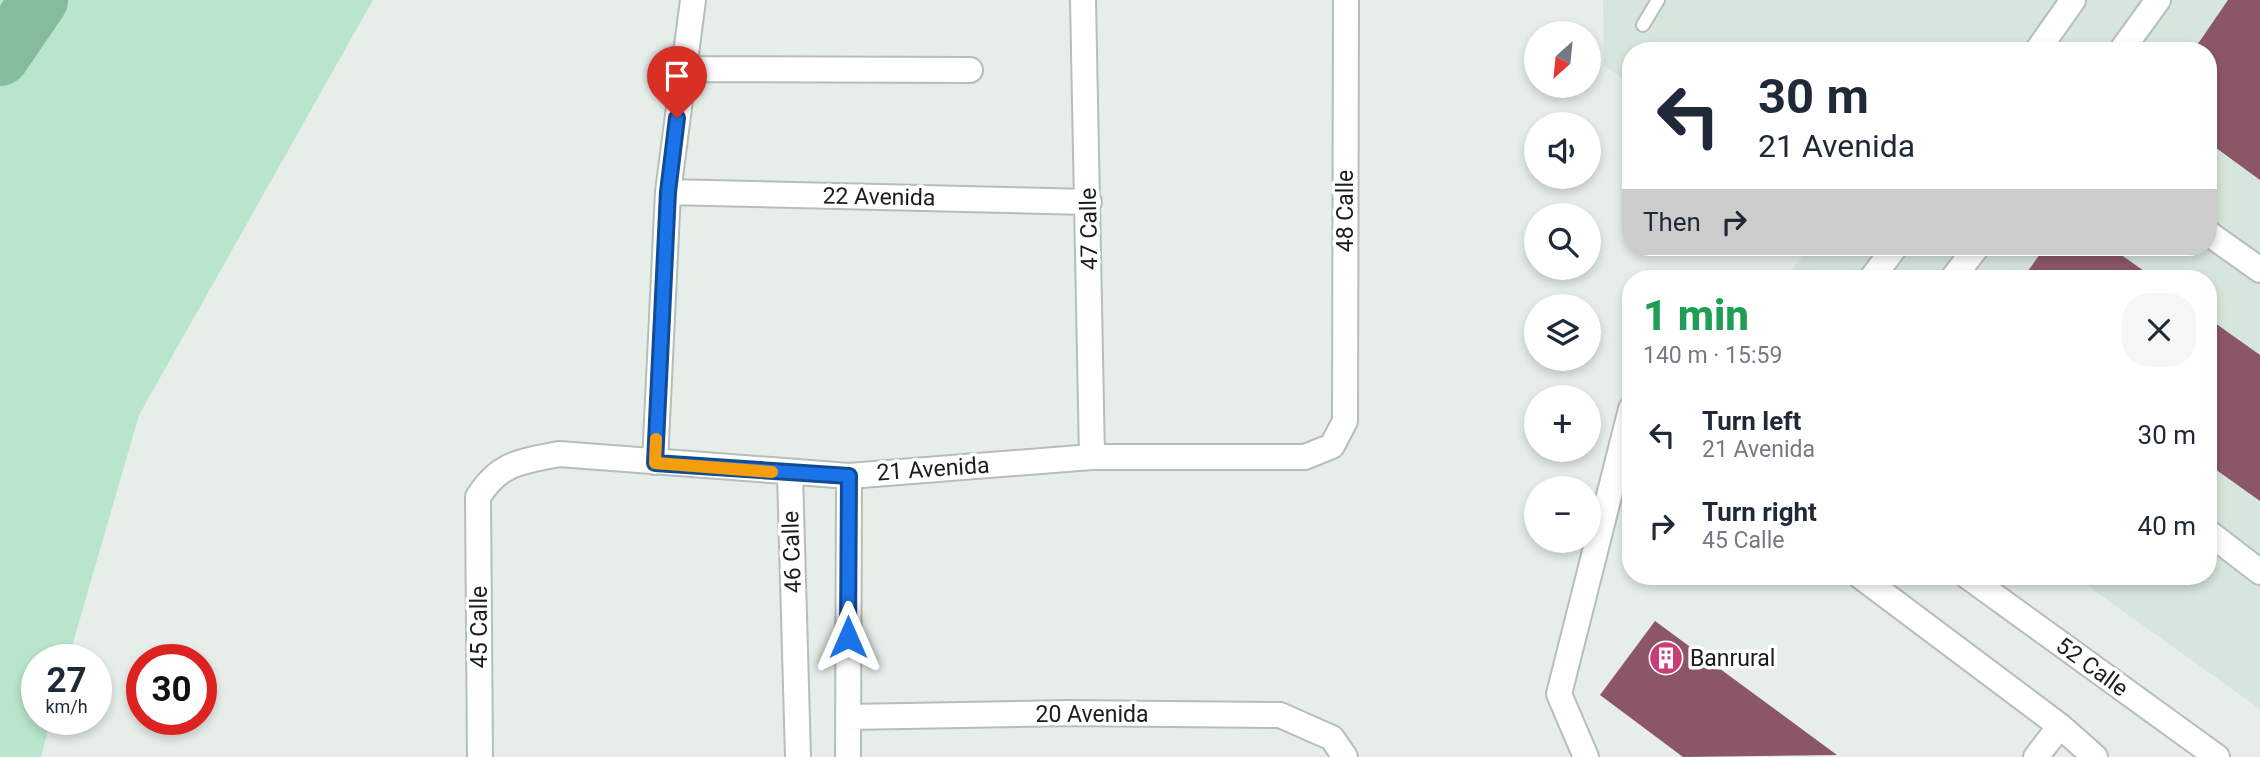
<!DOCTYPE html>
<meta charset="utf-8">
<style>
:root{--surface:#fff;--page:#f6f6f7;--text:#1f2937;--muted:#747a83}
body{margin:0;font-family:Roboto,sans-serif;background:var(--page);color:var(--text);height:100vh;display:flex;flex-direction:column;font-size:26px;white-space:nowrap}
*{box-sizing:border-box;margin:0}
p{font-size:23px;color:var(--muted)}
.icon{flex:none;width:38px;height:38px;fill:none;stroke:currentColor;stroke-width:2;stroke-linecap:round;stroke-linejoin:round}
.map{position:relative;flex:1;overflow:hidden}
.drawer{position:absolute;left:1622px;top:270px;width:595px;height:315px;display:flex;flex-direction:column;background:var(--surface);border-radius:28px;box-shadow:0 4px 10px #0003}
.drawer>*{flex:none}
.guide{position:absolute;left:1622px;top:42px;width:595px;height:214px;border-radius:28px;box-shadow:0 4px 10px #0003;background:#fff;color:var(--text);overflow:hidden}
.needle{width:46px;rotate:207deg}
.controls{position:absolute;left:1524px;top:21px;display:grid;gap:14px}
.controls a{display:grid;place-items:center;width:77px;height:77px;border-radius:50%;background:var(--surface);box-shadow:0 4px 10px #0003;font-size:35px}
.speed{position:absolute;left:21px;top:644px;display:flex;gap:14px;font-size:35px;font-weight:700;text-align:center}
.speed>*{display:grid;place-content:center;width:91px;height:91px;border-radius:50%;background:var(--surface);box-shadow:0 4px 10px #0003;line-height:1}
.speed small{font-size:18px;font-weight:400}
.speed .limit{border:10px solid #d22;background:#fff;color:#111}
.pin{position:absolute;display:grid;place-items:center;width:60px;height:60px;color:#fff;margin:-72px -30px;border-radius:50% 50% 50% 0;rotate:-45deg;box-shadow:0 0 7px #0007}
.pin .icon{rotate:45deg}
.me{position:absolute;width:77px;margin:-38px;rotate:0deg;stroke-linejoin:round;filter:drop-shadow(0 0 5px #0008)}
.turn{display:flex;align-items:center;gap:24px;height:147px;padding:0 21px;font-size:32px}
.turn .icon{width:91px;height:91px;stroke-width:2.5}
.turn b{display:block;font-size:49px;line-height:60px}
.then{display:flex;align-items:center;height:66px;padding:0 21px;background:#0003;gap:14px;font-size:26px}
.round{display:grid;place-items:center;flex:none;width:74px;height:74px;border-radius:28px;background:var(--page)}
.summary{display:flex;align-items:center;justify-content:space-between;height:119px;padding:0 21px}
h1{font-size:42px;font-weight:800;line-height:52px;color:#1e9e55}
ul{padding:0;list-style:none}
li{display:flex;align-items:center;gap:21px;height:91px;padding:0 21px}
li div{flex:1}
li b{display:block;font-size:26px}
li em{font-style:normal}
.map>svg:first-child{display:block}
</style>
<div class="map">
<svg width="2260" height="757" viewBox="0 0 2260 757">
<rect width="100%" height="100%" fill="#e7eeea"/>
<path fill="#d6e6dc" d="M1603,0h657v709l-186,-133h134v-298h-423l24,-31h399v-196h-577v34l-27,-20z"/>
<path fill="#b8e5cb" d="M0,0h373l-234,415 -71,245h-31v59h14l-10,38h-41z"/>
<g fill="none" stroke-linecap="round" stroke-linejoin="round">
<path stroke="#86bc9e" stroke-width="58" d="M0,57l39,-57"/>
</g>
<path fill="#8b5767" d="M2228,0h32v180l-52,-38v-91h-15z
M2045,247h65l44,31h-131z
M2208,318l52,37v146l-52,-37z
M1655,621l182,134 -154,2 -83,-62z"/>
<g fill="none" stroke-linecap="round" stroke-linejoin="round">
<g stroke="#b6beb9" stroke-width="16">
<path id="lane" d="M1643,25l15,-25"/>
</g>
<g stroke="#b6beb9" stroke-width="28">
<path id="street" d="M1083,0l9,457
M2037,51l36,-51
M2121,51l37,-51
M684,69l286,1
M668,192l421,10
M2208,233l52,37
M1872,278l23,-31
M1953,278l24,-31
M655,462l13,-270 25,-192
M790,474l8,283
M2208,532l52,40
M1860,576l200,150 35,31
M1967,576l250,181
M848,717l220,-4 212,2 52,23 13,19
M480,757l-2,-260c22,-35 43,-35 81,-43l290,22 243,-19h213l27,-11 13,-25 1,-421
M848,757l1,-281
M1586,757l-27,-63 72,-285
M2036,757l24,-31"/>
</g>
<use href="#lane" stroke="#fff" stroke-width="12"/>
<use href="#street" stroke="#fff" stroke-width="24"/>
</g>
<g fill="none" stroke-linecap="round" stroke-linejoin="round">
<g stroke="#114b97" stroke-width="18">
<path id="route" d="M677,118l-9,74 -13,271 194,13 -1,161"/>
</g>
<use href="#route" stroke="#1a73e8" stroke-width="12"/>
<path stroke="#f59e0b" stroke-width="12" d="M656,439l-1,24 117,9"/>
</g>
<defs>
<g id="building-disc" transform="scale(1.75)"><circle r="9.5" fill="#c83d75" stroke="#fff"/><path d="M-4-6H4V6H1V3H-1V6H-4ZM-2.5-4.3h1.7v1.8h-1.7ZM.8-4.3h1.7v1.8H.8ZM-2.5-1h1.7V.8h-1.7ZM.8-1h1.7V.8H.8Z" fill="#fff"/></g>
</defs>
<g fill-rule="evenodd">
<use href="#building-disc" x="1666" y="658"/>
</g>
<g text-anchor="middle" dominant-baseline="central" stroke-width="7" stroke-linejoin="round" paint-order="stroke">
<g font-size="23" fill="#1a1d1b" stroke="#fff">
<text transform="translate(879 197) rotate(1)">22 Avenida</text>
<text transform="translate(1345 211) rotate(-90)">48 Calle</text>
<text transform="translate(1089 229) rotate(-91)">47 Calle</text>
<text transform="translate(933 469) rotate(-4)">21 Avenida</text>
<text transform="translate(792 552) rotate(-92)">46 Calle</text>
<text transform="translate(479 627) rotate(-90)">45 Calle</text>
<text transform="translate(2092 667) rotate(36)">52 Calle</text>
<text x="1092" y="714">20 Avenida</text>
</g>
<g font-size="23" fill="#1a1d1b" stroke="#fff" text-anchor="start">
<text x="1690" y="658">Banrural</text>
</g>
</g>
</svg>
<div class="controls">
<a><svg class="needle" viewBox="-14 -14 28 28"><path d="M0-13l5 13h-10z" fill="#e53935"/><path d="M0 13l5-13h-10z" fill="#747a83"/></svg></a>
<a><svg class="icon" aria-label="sound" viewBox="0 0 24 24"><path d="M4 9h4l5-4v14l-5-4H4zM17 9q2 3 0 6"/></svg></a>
<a><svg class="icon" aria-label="search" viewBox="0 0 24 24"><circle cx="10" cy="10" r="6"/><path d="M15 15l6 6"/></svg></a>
<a><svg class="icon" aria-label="layers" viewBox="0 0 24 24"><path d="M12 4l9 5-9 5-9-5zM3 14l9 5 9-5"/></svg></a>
<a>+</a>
<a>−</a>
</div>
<div class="speed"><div>27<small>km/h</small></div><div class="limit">30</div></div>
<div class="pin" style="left:677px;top:118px;background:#d93025"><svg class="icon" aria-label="arrive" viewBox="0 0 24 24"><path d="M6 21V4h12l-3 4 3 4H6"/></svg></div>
<svg class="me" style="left:848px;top:637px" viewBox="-20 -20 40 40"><path d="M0-17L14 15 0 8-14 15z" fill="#1a73e8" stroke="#fff" stroke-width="4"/></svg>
<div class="guide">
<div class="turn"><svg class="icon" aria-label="left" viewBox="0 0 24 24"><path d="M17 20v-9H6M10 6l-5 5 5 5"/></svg><div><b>30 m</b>21 Avenida</div></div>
<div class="then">Then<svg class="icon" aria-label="right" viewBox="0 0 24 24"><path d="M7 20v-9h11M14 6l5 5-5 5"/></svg></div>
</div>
<section class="drawer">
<div class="summary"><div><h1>1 min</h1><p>140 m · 15:59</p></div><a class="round"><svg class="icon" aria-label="close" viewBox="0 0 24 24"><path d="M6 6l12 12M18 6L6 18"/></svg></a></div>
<ul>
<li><svg class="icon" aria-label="left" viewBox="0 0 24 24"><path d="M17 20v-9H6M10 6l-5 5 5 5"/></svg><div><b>Turn left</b><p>21 Avenida</p></div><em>30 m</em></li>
<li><svg class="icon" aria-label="right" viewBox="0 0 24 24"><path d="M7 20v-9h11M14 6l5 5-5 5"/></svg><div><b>Turn right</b><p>45 Calle</p></div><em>40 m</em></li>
</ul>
</section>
</div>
